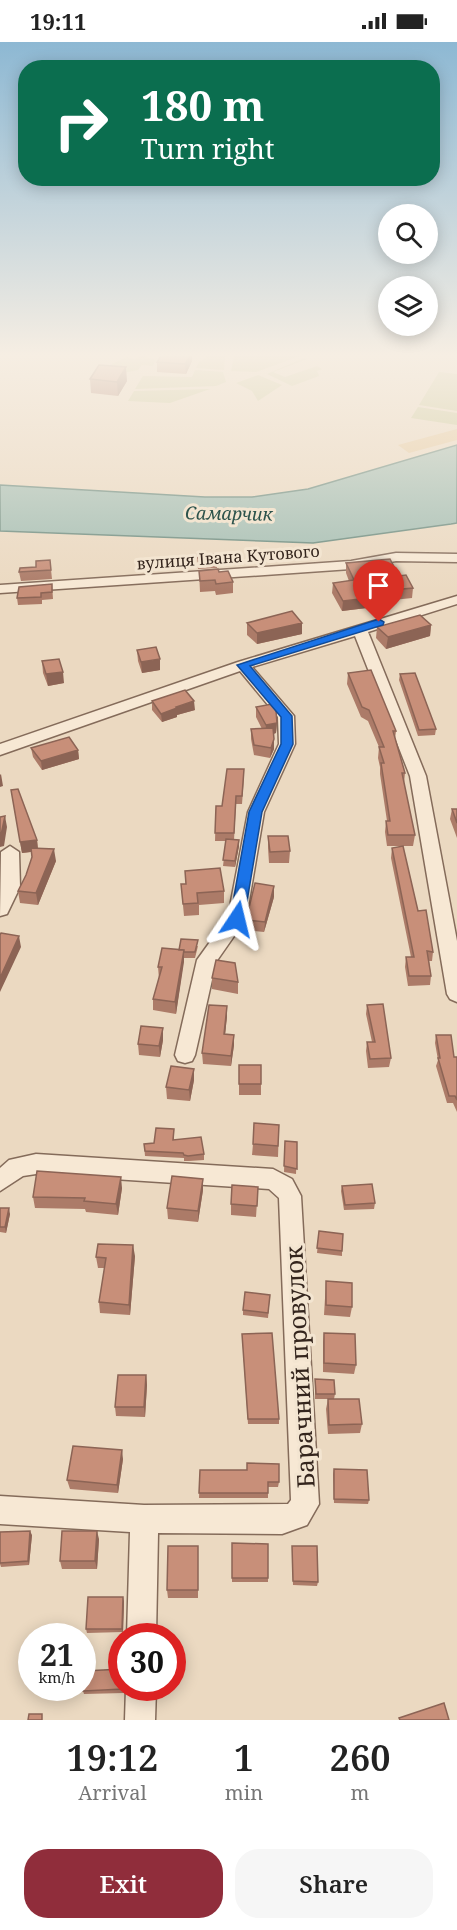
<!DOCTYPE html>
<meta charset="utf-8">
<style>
:root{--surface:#fff;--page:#f6f6f6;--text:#222;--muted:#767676;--accent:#902d3b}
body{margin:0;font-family:"Noto Serif",serif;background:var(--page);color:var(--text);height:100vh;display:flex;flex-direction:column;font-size:22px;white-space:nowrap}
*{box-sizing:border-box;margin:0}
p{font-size:20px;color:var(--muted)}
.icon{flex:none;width:33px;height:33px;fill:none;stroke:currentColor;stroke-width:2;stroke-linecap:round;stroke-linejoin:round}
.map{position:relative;height:1678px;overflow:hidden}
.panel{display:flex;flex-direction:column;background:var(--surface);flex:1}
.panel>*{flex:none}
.top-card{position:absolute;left:18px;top:18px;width:422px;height:126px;border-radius:24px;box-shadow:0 3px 15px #0003;background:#0b6e4f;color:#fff;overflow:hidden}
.tools{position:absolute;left:378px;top:162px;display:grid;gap:12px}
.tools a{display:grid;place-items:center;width:60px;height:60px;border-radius:50%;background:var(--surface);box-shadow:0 3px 15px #0003;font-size:30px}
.speed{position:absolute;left:18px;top:1581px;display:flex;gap:12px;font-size:30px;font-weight:700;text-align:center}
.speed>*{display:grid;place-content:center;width:78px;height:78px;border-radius:50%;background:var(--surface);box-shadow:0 3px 15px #0003;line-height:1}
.speed small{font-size:15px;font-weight:400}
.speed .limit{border:9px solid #d22;background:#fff;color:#111}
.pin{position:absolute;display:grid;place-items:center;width:51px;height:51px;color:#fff;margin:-62px -26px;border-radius:50% 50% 50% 0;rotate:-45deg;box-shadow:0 0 6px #0007}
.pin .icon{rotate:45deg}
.me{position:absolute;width:66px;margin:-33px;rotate:10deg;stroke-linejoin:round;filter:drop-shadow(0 0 4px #0008)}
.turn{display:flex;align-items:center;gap:21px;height:126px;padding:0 24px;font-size:27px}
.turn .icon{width:78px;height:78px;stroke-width:2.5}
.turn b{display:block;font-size:42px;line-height:51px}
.eta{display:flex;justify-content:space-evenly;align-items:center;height:102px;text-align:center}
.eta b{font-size:36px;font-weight:600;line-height:42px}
.cta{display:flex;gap:12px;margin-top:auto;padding:12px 24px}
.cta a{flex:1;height:69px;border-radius:24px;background:var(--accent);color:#fff;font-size:24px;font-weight:600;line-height:69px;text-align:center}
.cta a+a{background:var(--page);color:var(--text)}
.status{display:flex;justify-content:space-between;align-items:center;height:42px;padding:0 30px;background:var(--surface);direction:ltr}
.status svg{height:16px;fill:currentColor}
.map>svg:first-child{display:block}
</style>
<div class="status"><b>19:11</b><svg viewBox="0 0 49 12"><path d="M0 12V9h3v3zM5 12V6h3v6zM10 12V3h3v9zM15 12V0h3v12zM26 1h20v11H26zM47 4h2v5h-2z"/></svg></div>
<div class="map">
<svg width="457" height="1678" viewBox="0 0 457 1678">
<rect width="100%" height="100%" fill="#ebd9c1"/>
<path fill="#c9c896" d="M143,314l13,4 -3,6 -11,-1 -4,5 -31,6 -8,-6 28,-13 7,2z
M208,314h17l-1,14 -28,-2 3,-6z
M234,314h66l-44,16 -25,-1z
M304,316l3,1 -34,13 12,5 32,-11 5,3 -5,2 2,5 -27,10 -25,-12z
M195,328l28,2 3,10 -10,4 -81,3 8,-13 49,1z
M439,330l18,2v37l-38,-6z
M258,333l24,10 -24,16 -6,-10 -16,-8z
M210,347l-40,14 -42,-2 6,-10z
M418,365l39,6v12l-46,-7z"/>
<path fill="#e6ca9f" d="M457,387v11l-48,13 -11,-8z"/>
<path fill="#a4beb3" stroke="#6b8b7f" stroke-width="1.5" d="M457,403v78l-6,1 -138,19 -313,-12v-46l205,12h47l56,-8z"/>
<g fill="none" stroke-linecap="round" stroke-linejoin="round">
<g stroke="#846b5a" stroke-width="3">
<path id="street" d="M396,511l61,1v8l-61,-1 -45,8 -351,24v-8l351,-24z
M457,554v8l-89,28 58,144 31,165v61l-7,-3 -3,-5 -37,-218 -55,-140 -103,31 42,49 1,28 -31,68 -18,107 -30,43 -21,93 -3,6 -7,2 -7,-2 -3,-6 22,-95 31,-43 20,-105 31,-68 -1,-27 -38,-46 -240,84v-11l238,-82z
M10,804l9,6 1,35 -13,27 -7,2 1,-64z
M36,1112l237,15 19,10 9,17 18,308 -12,21 -25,9 -124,-1 -2,103h-29l3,-104 -130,-8v-28l144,9 144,-1 3,-4 -12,-302 -10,-9 -233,-15 -13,2 -23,15v-23l9,-8z
M126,1646h30l-1,32h-30z"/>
</g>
<use href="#street" fill="#f7e8d4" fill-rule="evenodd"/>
</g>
<path fill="#ac7b68" d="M161,314h31v5l-6,13 -29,-2v-10z
M90,337l37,2 -9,15 -27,-3z
M197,512h20v14l-19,1z
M50,518l2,19 -31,2 -2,-9 17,-5z
M346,521l53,13 14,12 -1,10 -28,3 -1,5 -41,5 -10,-18 1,-10 16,-2 -3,-8z
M199,529l20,1 14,10v11l-17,2 -1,-4 -15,1z
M52,542l1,15 -11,1v4l-24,1 -1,-7z
M247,581h55v11l-45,10 -10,-9z
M431,583l-1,11 -44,13 -10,-11 1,-11z
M137,608l23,20 -18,3 -4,-12z
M42,619l22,22 -16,3 -5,-13z
M348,631l48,58 -1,8 10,34 -1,10 11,52 -2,11h-10l15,65 15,41 -1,9h-3l2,15 -1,9 -22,1 -3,-19 1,-10h5l-20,-99 1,-10 11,-2h-16l-2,-14 1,-11h1l-7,-47v-7l-2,-9 1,-11 -11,-26 -7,-4 -14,-33z
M400,632l36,55 -1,6 -17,1 -19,-56z
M152,659l43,9 -18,5v2l-15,5 -10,-12z
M256,665l21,16 -1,10 -2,1v15l-4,9 -16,-3 -3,-16v-10h11l-6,-12z
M31,706l47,2 1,9 -37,11 -9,-13z
M244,735l-2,27h-6l-2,36 5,6 -4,21 -12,-1 3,-25h-11l1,-35h6z
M11,748l26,50 1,8 18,13 -18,44 -18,-2 -2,-12 8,-16 6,-18 -1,-5 -9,1z
M452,767h5v29l-7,-19z
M268,794l22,15 -1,12h-20l-1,-15z
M185,829l39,20v12l-25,2v10l-15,1 -3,-32h5z
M274,855l-10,35 -18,-2v-10z
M198,904l-3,12h-11l-8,56 -23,-4v-11l6,-20 -1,-12 21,-17z
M212,936l26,4v12l-26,-5z
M367,963l24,53 -2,9 -21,1 -2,-17 1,-9h5l-6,-28z
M227,964v10l-2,19h9v10l-3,21 -28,-2 -1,-11z
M163,986v12l-3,17 -21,-2 -1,-11z
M436,993l18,22h3v55l-4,-9h-6l-11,-37 2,-6 -3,-17z
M239,1023l22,19v11h-22z
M194,1027v11l-4,21 -23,-2 -1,-12z
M279,1083l-1,32 -26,-2 1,-11z
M174,1087v11l30,14v6l-15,1h-5v-3l-39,-2 -1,-12 10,-1z
M285,1099l12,1 -1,32 -12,-2z
M342,1144l33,17 -1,6 -30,1 -3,-19z
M258,1145l-2,30 -25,-2v-11z
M122,1146l-4,27 -32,-3 -1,-3 -50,-1 -2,-11z
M203,1148l-5,32 -30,-3 -1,-11z
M0,1166l10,6 -4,19 -6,-1z
M319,1189l23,20v5l-25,-3z
M135,1214l-5,59 -30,-2 -1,-11 6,-34h-7l-2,-11z
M326,1239l26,26 -2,10 -26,-2z
M270,1253l-2,23 -25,-3v-5z
M324,1291l32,32 -2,9 -31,-2v-30z
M242,1292l37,85v5h-31z
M146,1333l1,10 -2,32 -29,-1 -1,-9z
M315,1337l20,15 -1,5h-19z
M328,1357l34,25 -2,9 -32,1 -2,-25z
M123,1417l-5,34 -48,-4 -3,-9z
M334,1427l35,31 -1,4 -34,-1 -1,-29z
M200,1428h47l32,12 -1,5h-10v11h-69z
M0,1490l32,3 -3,30 -28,2 -1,-3z
M99,1497l-2,30h-35l-2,-8z
M232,1501l36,1v38h-36z
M198,1504v52h-30l-1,-8z
M292,1504l26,36 -1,4 -24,-1z
M124,1559l-1,31 -36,1 -1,-4z
M124,1646v5l-40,1 -1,-3z"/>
<path fill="#8c6455" d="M190,314h2v5l-6,13 -1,-10z
M126,325l1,14 -9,15 -1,-14z
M385,554l-2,10 -41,5 1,-10z
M302,581v11l-45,10v-11z
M431,583l-1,11 -44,13 2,-12z
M160,617v11l-18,3 -1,-11z
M63,630l1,11 -16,3 -2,-12z
M194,659l1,9 -18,5v2l-15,5 -1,-8 15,-7z
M277,681l-1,10 -11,2 1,-10z
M274,697v10l-4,9 1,-10z
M78,708l1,9 -37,11 -1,-9z
M1,732l2,12 -3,1v-12z
M5,774l2,11 -3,19 -4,1v-12z
M37,798l1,11 -16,2 -2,-11z
M239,798v6l-4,21v-6z
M54,807l2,12 -18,44 -2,-12z
M274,844v11l-10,35 1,-10z
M19,894l2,11 -21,45v-14z
M184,908v12l-8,52 -1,-12z
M227,964v10l-3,29v-11z
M163,986v12l-3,17 -1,-11z
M234,993v10l-3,21v-10z
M194,1027v11l-4,21 -1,-11z
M121,1135l1,11 -4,27 -2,-11z
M203,1137v11l-5,32v-11z
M9,1166l1,6 -4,19 -1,-6z
M133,1203l2,11 -5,59 -1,-10z
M146,1333l1,10 -2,32 -1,-10z
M122,1408l1,9 -5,34 -1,-8z
M30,1489l2,4 -3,30 -1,-4z
M97,1489l2,8 -2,30 -2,-8z
M123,1555l1,4 -1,31 -1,-3z"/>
<path fill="#c88f79" stroke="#8c6455" stroke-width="1.5" d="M161,314h29l-5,8 -28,-2z
M99,323l27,2 -9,15 -27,-3z
M197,512h20v3l-19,1z
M390,517l9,17 7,-1 7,13 -33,3 5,5 -42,5 -10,-18 21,-3 -8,-17z
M50,518l1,10 -32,2 1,-4 16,-1v-6z
M218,527l1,3 9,-1 5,11 -17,2 -1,-4 -15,1 -1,-10z
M52,542v8l-11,1v4l-24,1 2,-11z
M292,569l10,12 -45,10 -10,-10z
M420,573l11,10 -43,12 -11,-10z
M156,605l4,12 -19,3 -4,-12z
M59,617l4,13 -17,2 -4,-13z
M371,628l25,61h-3l12,42h-3l13,62h-27l-2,-14h4l-9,-58h3l-5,-16h5l-15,-37 -7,-3 -14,-34z
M415,631l21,56 -17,1 -19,-56z
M185,648l9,11 -18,6 1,1 -16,6 -9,-13z
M272,662l4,7 1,12 -11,2 -10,-18z
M273,686l1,11 -3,9 -17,-3 -3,-16z
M69,695l9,13 -37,11 -10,-13z
M227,727h17l-2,27h-6l-2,37h-19l1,-27h6z
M18,747l19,51 -17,2 -9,-52z
M452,767h5v14z
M5,774l-4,19h-1v-18z
M268,794h20l2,15 -20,1z
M226,797l13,1 -4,21 -12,-1z
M403,804l15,65 8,-1 7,42 -6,-1 4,25h-22l-3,-19h8l-22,-109z
M31,806l23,1 -18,44 -18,-2 8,-16 6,-18z
M220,826l4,23 -27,2 1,10 -15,1 -2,-20h5l-1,-13z
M255,841l19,3 -9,36 -19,-2z
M1,891l18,3 -19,42v-43z
M181,897l17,1 -3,12h-11v-2h-5z
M162,906l22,2 -9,52 -22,-3 9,-32h-4z
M216,918l19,3 3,19 -26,-4z
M383,962l8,54 -21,1 -3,-17h8l-8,-37z
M209,963l18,1 -3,28 10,1 -3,21 -29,-3z
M141,984l22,2 -4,18 -21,-2z
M436,993h15l3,22h3v43l-2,-4h-6l-11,-38h2z
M239,1023h22v19h-22z
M171,1024l23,3 -5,21 -23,-3z
M254,1081l25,2 -1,21 -25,-2z
M156,1086l18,1 -1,11 28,-3 3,17 -16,2 -4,-1 -1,-2 -38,-2 -1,-7 10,-1z
M285,1099l12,1v27l-13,-3z
M37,1129l84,6 -5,27 -32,-3 1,-3 -52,-1z
M172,1134l31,3 -5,32 -31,-3z
M372,1142l3,19 -30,2 -3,-19z
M232,1143l26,2 -1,19 -26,-2z
M0,1166h9l-4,19h-5z
M319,1189l24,3 -1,17 -25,-3z
M98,1202l35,1 -4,60 -30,-3 7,-44 -10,-1z
M326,1239l26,2v24l-26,-2z
M245,1250l25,3 -2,18 -25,-3z
M272,1291l7,86h-31l-6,-85z
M324,1291l31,1 1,31 -32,-2z
M118,1333h28l-2,32h-29z
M315,1337l19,1 1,14h-19z
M328,1357h31l3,25 -33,1z
M73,1404l49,4 -5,35 -50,-5z
M247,1421l32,1v18h-11v11h-69l1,-23h47z
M334,1427l33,1 2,30 -35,-1z
M30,1489l-2,30 -28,2v-31z
M62,1489h35l-2,30h-35z
M232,1501l36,1v34h-36z
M168,1504h30v44h-31z
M292,1504h25l1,36 -25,-1z
M88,1555h35l-1,32h-36z
M122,1627v19h1v1l-40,2 1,-20z
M444,1661l5,17h-49l-1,-2z
M29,1672h13v6h-14z"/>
<linearGradient id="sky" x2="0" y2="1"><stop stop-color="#8db8d3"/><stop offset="0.57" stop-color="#f6eee3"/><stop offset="1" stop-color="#f6eee3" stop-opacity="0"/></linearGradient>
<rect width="457" height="549" fill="url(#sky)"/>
<path fill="#1a73e8" stroke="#114b97" stroke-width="1.5" d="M379,577l5,3 -1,3 -133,41 42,50 1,28 -31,68 -18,107 -7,5 -5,-1 -2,-4 19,-107 32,-68v-27l-44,-52z"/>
<g text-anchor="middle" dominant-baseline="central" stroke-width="6" stroke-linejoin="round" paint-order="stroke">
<g font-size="16" fill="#34251d" stroke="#f3e5d1">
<text transform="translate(228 515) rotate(-4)">вулиця Івана Кутового</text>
</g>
<g font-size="18" font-style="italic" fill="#2d534c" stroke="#f3e5d1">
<text transform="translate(229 471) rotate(1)">Самарчик</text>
</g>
<g font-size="24" fill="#34251d" stroke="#f3e5d1">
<text transform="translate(299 1325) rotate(-93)">Барачний провулок</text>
</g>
</g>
</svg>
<div class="tools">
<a><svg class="icon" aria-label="search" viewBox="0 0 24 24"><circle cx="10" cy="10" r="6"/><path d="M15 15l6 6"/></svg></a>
<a><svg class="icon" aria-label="layers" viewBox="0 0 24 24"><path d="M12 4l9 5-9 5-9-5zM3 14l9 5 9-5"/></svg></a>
</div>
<div class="speed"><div>21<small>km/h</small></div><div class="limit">30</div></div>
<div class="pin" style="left:379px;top:580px;background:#d93025"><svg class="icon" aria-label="arrive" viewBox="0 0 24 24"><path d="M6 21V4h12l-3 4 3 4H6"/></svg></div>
<svg class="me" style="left:237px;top:877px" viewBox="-20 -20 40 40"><path d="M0-17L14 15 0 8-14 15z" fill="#1a73e8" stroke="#fff" stroke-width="4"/></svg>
<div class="top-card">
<div class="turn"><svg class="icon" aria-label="right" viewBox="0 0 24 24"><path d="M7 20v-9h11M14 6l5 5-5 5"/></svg><div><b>180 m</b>Turn right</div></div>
</div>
</div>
<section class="panel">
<div class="eta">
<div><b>19:12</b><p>Arrival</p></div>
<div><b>1</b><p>min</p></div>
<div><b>260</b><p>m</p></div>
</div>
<div class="cta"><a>Exit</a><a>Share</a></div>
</section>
